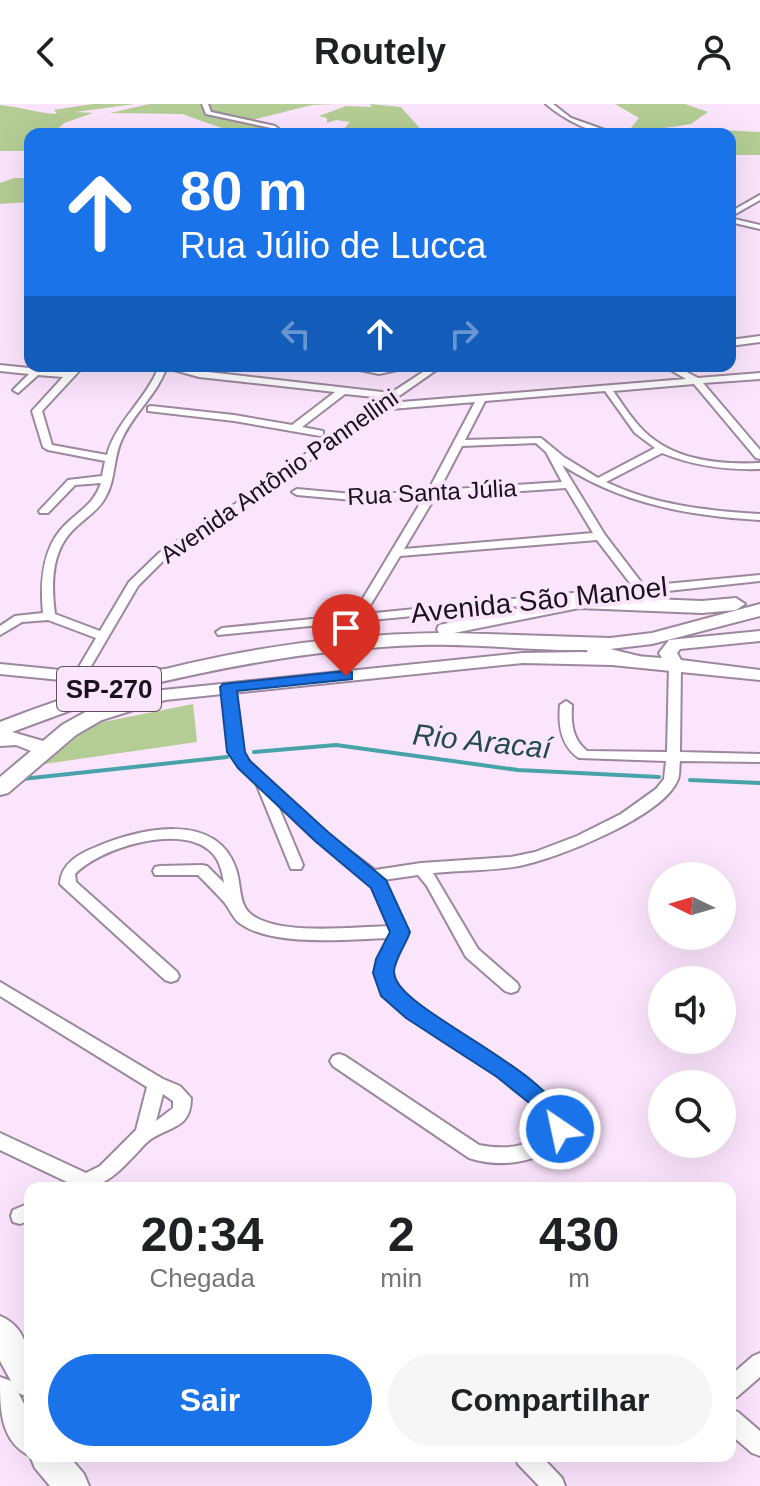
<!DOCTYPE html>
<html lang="pt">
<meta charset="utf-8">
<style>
:root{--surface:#fff;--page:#f6f6f6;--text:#202124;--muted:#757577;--accent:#1a73e8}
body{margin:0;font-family:Arial,sans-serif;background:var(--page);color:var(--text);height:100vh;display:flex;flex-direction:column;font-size:30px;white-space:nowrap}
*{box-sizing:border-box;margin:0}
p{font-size:26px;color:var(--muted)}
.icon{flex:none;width:44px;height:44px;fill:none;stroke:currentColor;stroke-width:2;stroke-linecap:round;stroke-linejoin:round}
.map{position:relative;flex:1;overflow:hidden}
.panel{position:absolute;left:24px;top:1078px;width:712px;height:280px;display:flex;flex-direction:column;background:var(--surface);border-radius:16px;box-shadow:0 8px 32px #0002}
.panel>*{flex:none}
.banner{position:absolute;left:24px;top:24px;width:712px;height:244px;border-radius:16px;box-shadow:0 8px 32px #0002;background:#1a73e8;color:#fff;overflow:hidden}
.needle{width:52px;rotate:275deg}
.tools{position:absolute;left:648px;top:758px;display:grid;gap:16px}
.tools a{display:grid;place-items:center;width:88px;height:88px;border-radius:50%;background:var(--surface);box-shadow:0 8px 32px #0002;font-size:40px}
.pin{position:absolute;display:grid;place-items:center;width:68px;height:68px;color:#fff;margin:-82px -34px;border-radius:50% 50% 50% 0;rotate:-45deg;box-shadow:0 0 8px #0007}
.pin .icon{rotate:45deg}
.me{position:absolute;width:88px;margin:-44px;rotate:326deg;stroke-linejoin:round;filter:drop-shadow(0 0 6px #0008)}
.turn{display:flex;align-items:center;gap:28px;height:168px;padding:0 24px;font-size:36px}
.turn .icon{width:104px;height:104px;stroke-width:2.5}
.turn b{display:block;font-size:56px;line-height:68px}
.lanes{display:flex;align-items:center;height:76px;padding:0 24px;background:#0003;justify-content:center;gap:40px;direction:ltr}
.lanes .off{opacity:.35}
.eta{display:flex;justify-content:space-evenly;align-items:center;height:136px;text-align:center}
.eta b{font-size:48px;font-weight:600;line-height:56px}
.primary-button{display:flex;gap:16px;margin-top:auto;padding:16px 24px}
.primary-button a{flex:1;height:92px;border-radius:48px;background:var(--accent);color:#fff;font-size:32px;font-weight:600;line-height:92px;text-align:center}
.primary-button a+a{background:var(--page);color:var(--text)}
header{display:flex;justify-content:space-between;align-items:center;height:104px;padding:0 24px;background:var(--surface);font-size:36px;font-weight:600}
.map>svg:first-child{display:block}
</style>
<header><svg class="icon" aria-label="back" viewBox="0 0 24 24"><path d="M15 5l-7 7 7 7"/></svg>Routely<svg class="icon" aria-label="person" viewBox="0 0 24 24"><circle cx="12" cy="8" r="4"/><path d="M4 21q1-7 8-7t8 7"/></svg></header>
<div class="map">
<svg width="760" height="1382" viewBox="0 0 760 1382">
<rect width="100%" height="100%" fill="#fbe5fd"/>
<path fill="#b4cd94" d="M93,0h42l-59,8 17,1 -29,10 -11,11h-23v17h-30v-46c20,2 34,7 54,9l3,-1 -3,-3 5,-1z
M149,0h187l-24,1 -60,15 34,14h-26l-19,-4 -5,4h-15l3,-5 -5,-2 -37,-13 -72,-1z
M370,0l31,3 24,27h-86l11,-12 -14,-2 -9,3v-5l-8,-2 27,-10 26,1z
M615,0h70l23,8 -17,12 -65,10 13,-16z
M699,25l61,3v23h-30v-21h-33z
M14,74h16v24l-30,2v-21z
M193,600l4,38 -153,22 49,-40z"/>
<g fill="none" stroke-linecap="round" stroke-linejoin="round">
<path stroke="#47a3a8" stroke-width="4" d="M254,648l82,-7 182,25 141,7
M22,675l205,-22
M690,676l70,3"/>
<g stroke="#9c889e" stroke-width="4">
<path id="minor" d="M202,0h6l3,8 64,14 10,8h-7l-7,-6 -65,-14z
M546,0h7l18,14 45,16c-25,0 -51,-14 -70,-30z
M760,91v5l-30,17v-5z
M730,114l30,7v4l-30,-7z
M760,232v6l-30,4v-6z
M0,261l68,7 6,-6h6v4l-38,41 10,34 55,10c9,-34 40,-56 52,-89h8c-9,28 -33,46 -45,73 -9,18 -6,41 -17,59 -7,13 -20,20 -30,30 -24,22 -24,56 -20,86l45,17 29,-49 30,-29 121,-78 41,-34 63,-43 -39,-4 -43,33 21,4v4l-3,1 -86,-15 -86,-10v-4l3,-1 83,9 58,10 43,-33 -136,-15 -25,-7v-4l25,5 192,22 41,-27h10l-53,37 297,-24 -22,-13h11l23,12 62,-5v6l-57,4 57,67v9l-4,-1 -62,-74 -81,7c9,12 16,24 26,35 30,34 78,39 121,37v6c-35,1 -66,-3 -98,-16l-56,29c48,23 101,29 154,32v6c-70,-4 -138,-16 -198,-55l43,70 39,51 116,-11v6l-111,12 3,3 -6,3 -8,-5 -420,41 -2,-3 6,-4 131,-13 71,-118 -60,4 -67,-6 -5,-3 5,-3 67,6 64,-4 47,-89 -96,8 -52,35 -39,34 -121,78 -29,29 -55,94h-8l-2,-3 23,-39 -48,-18 -26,2 -22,13v-9l15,-10 28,-3c-3,-31 -1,-65 22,-88 15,-15 29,-21 36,-42l-26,2 -27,28h-8l-1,-2 29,-31 34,-4 3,-15 -57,-11 -5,-3 -11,-36 31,-34 -25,-2 -20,18 -5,-3 16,-16 -29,-3zM605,287l30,42 20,15 -57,30 -34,-21 -23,-19 -76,2 20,-39zM536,339l10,9 16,30 -123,8 23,-44zM566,384l27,45 -189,16 31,-52zM597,436l36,47 -268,27 35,-58z
M341,262l38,2 32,-1 -32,7z
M675,557l6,4 -1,87 80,2v8l-80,-1c-1,6 0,13 -2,18 -13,37 -122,80 -159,87 -28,5 -57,4 -86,7l45,76 39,34 2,4 -2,4 -6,2 -6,-2 -39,-34 -39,-71 -9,-11 -35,5 25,52 -15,35c-1,6 1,11 4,17 17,31 103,71 134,97 17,14 28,29 38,48 -18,34 -67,40 -100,29l-136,-92 -3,-5 3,-5 6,-2 6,2 134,89c25,5 53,3 71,-17 -9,-15 -19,-27 -32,-38 -34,-28 -136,-75 -142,-118 -1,-11 9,-24 14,-34 -41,1 -119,10 -152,-16 -6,-6 -9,-14 -14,-20 -8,-9 -17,-18 -26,-27h-43l-2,-4 2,-4 5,-1 42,-1 5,1 17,17c-2,-13 -5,-25 -15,-33 -31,-26 -109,-2 -134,24l1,8 101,90 2,4 -2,4 -6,2 -6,-2 -105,-96c1,-20 18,-30 36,-37 43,-18 120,-37 140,22 7,21 0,41 25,51 31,14 94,7 129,6l-21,-45 -52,-41 -40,-37 26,62 -2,4h-10l-35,-86 -17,-16 -10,-15 -6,-65 2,-3h8l2,3 8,65 6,9 78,73 48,36 46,-7 90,-6 24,-5 42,-16 44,-22 35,-25 8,-10 2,-18 -87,-3c-18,-12 -21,-32 -19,-53l6,-4 6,4c-1,18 0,34 15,46l80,1 2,-87z
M0,878l163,97 17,7 11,12c0,30 -20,28 -40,41 -6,4 -12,12 -18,18 -26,27 -33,31 -70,31l4,-6 -67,-32v-17l86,40 14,-7 36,-36 11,-43 -147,-91zM163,990l10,7v7l-17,13z
M30,1099v17l-10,4 -7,-2 -2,-6 2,-6z
M760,1249v24l-23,20 -7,3v-24l23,-20z
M730,1305l8,3 22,19v25l-8,-3 -22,-19z
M515,1352h26l21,22 3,8h-26l-21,-22z"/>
</g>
<g stroke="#9c889e" stroke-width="4">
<path id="secondary" d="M760,527v10l-80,8 -3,4 4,7 79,10v10l-148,-15 -89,-2 -358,37 -63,20 -9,-6 2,-4 68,-20 360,-37 60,-1 79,6 -3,-5 10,-13z
M0,560l91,9 77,-4 9,5 -9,5 -77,4 -91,-9z"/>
</g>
<g stroke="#9c889e" stroke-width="4">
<path id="primary" d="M579,492l123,5 34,-3 9,6 -9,6 -34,3 -123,-5 -125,25 156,5 42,-5 108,-29v12l-108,28 -42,5 29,7 3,4 -10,6 -44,-10 -1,-6c-56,1 -111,-7 -166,-5 -96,3 -192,20 -285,43l8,5 -3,4 -65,38 -68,58 -8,2v-18l31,-26 -15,-6 -16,1v-24c139,-55 289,-87 439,-89l-2,-4 2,-4zM123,587l-61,34 -19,16 -31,-9z
M0,1212c33,13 30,52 30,82l-12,-5 -3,-6 15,28v41h39l15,18 5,12h-39l-15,-18 -5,-12c-30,-15 -30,-46 -30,-79l11,4 -11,-20z"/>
</g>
<use href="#minor" fill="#fff" fill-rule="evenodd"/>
<use href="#secondary" fill="#fff" fill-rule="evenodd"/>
<use href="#primary" fill="#fff" fill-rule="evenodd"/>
</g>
<path fill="#1a73e8" stroke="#114b97" stroke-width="2" d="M346,567l6,1v7l-115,12 8,61 5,9 78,71 58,48 24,52c-4,13 -16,27 -16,40 0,38 157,94 177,157l-3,7 -8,3 -9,-3 -5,-14 -13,-16 -36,-29 -91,-59 -25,-22 -8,-23 3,-14 14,-27 -19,-44 -56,-47 -77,-73 -11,-16 -7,-65 3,-3z"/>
<g text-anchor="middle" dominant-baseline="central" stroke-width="8" stroke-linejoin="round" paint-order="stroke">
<g font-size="24" fill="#19121a" stroke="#fbe5fd">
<text transform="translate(279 372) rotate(-35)">Avenida Antônio Pannellini</text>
<text transform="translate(432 388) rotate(-3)">Rua Santa Júlia</text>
</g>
<rect fill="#fbe5fd" stroke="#5d515e" stroke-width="2" x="57" y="563" width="104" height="44" rx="6"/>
<g font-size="26" font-weight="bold" fill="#19121a">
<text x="109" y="585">SP-270</text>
</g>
<g font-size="28" fill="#19121a" stroke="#fbe5fd">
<text transform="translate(539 496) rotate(-6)">Avenida São Manoel</text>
</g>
<g font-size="30" font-style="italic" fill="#224b4e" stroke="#fbe5fd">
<text transform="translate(482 637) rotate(6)">Rio Aracaí</text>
</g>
</g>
</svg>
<div class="tools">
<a><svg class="needle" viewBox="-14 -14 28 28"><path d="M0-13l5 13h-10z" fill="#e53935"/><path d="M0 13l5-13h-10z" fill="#757577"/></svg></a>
<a><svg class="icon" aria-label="sound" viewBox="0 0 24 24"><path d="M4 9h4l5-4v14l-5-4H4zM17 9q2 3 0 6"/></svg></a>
<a><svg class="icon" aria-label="search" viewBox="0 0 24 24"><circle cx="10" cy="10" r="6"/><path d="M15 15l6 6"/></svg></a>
</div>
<div class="pin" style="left:346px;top:572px;background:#d93025"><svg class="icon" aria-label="arrive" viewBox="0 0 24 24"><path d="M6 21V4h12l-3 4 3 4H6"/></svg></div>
<svg class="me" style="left:560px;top:1025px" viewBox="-20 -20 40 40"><circle r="17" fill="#1a73e8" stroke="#fff" stroke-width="3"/><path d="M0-11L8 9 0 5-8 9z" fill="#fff"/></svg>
<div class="banner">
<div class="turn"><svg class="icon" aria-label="ahead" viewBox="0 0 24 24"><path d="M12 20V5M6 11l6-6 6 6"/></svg><div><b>80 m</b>Rua Júlio de Lucca</div></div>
<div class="lanes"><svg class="icon off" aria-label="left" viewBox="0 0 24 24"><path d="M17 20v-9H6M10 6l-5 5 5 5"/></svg><svg class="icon" aria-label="ahead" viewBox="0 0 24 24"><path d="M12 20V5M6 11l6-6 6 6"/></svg><svg class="icon off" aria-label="right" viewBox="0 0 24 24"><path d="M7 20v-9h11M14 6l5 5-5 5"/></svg></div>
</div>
<section class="panel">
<div class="eta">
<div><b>20:34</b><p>Chegada</p></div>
<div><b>2</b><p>min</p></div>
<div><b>430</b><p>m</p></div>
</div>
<div class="primary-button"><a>Sair</a><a>Compartilhar</a></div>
</section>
</div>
